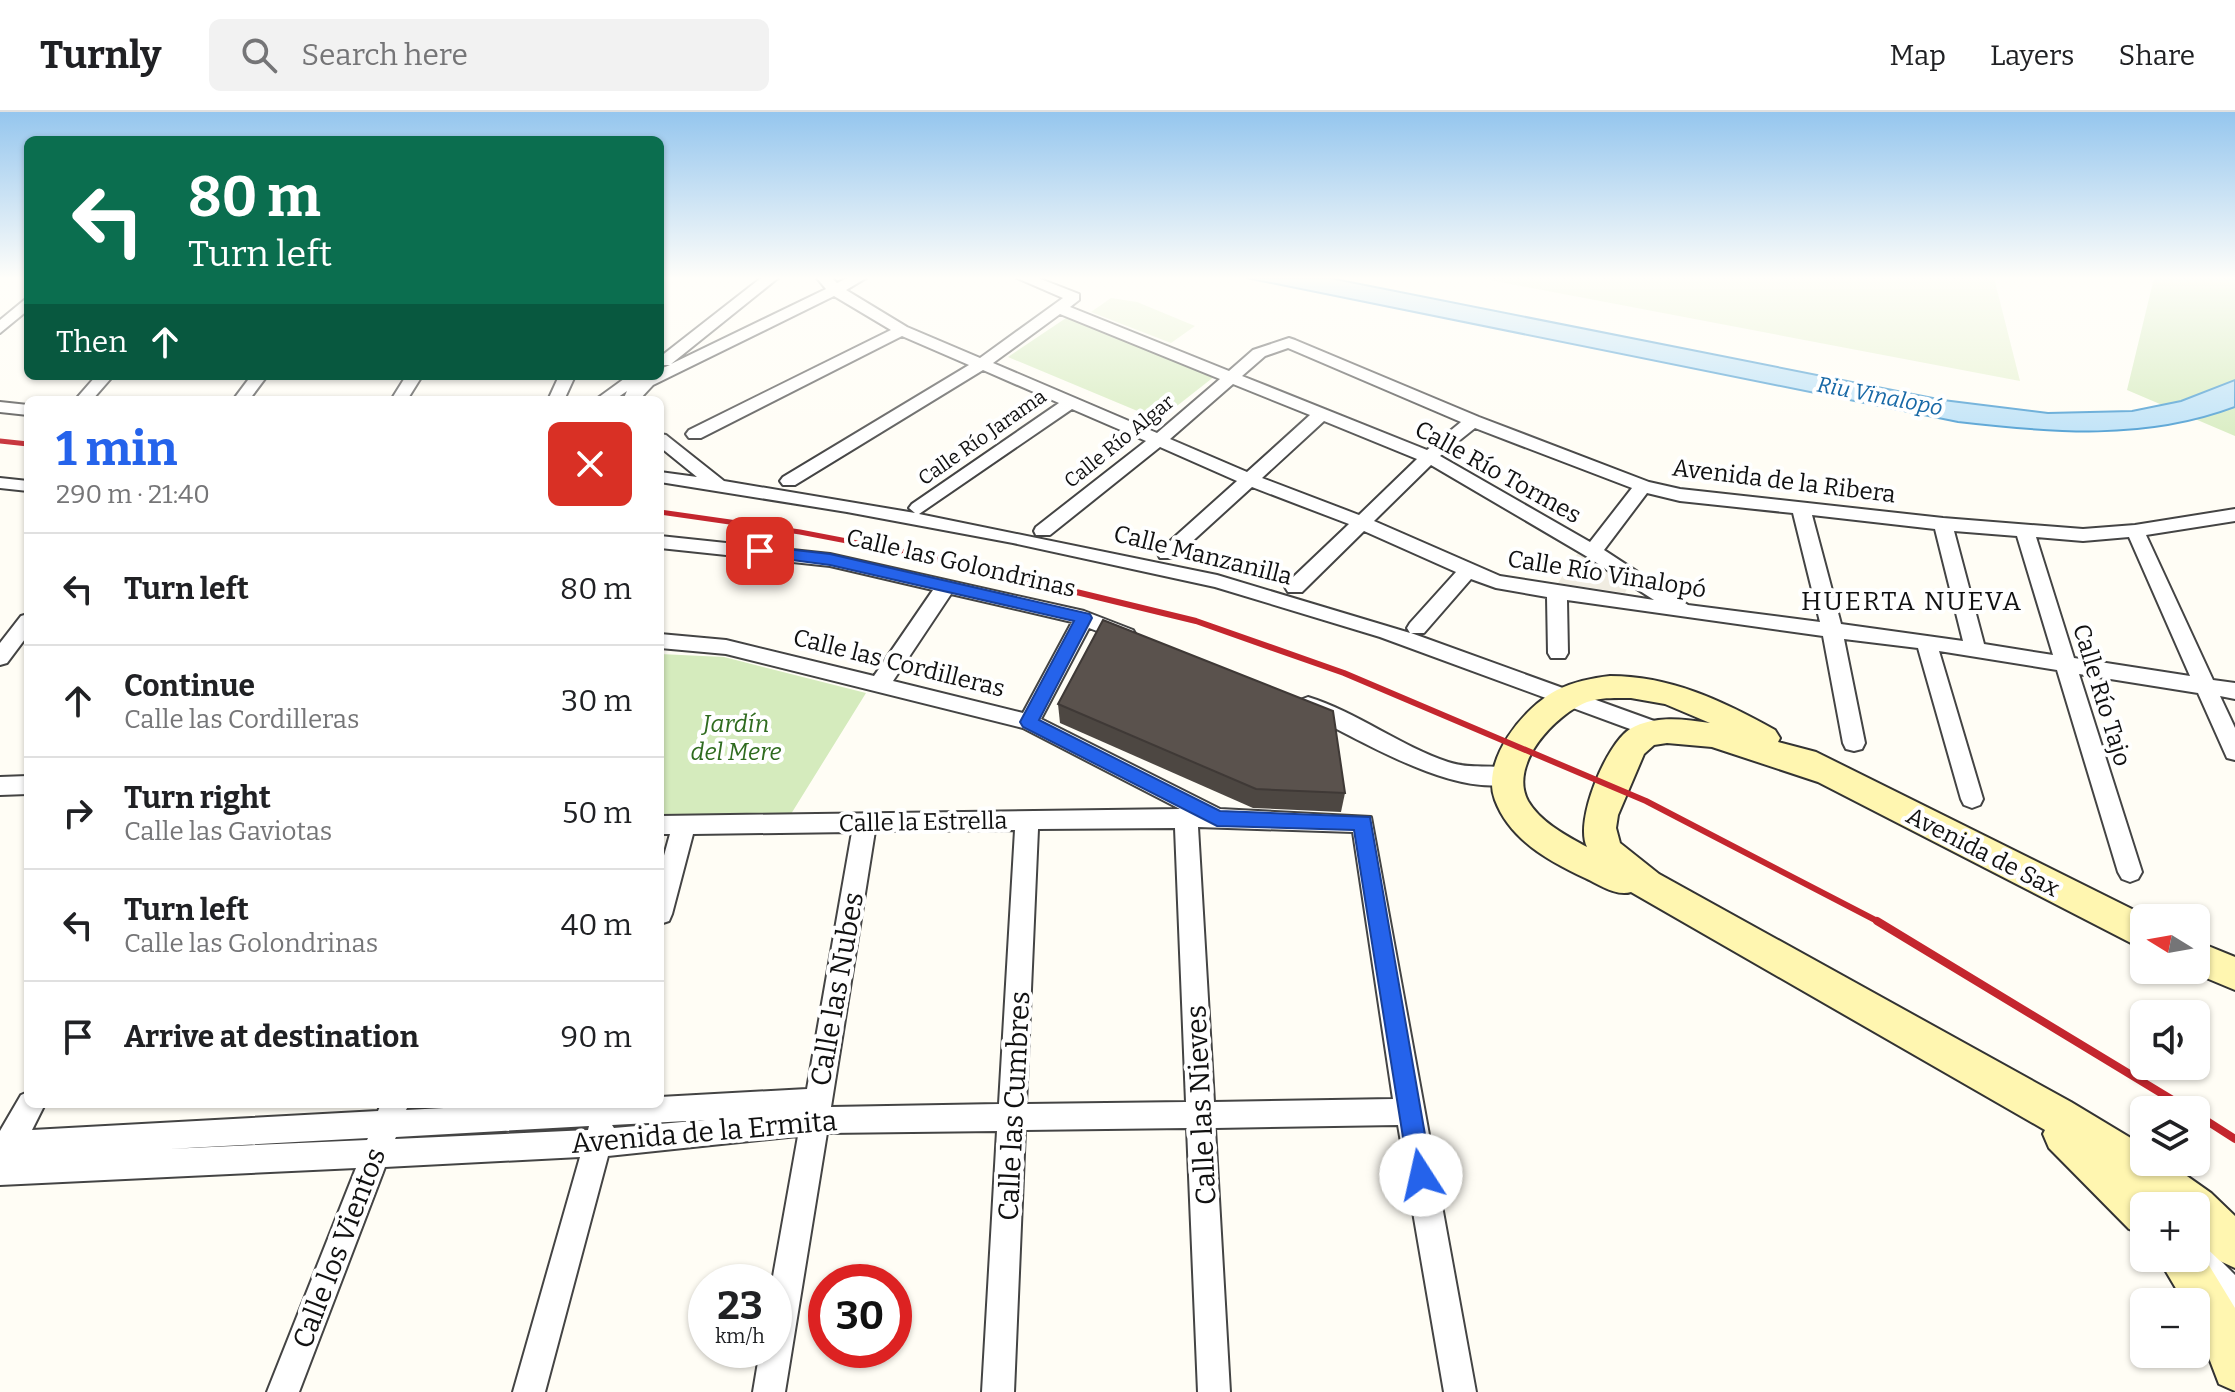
<!DOCTYPE html>
<meta charset="utf-8">
<style>
:root{--surface:#fff;--page:#f2f2f2;--text:#202124;--muted:#757577;--line:#e0e0e0;--accent:#2563eb}
body{margin:0;font-family:Bitter,serif;background:var(--page);color:var(--text);height:100vh;display:flex;flex-direction:column;font-size:30px;white-space:nowrap}
*{box-sizing:border-box;margin:0}
p{font-size:26px;color:var(--muted)}
.icon{flex:none;width:44px;height:44px;fill:none;stroke:currentColor;stroke-width:2;stroke-linecap:round;stroke-linejoin:round}
.map{position:relative;flex:1;overflow:hidden}
.sheet{position:absolute;left:24px;top:284px;width:640px;height:712px;display:flex;flex-direction:column;background:var(--surface);border-radius:12px;box-shadow:0 2px 6px #0004}
.sheet>*{flex:none}
.guide{position:absolute;left:24px;top:24px;width:640px;height:244px;border-radius:12px;box-shadow:0 2px 6px #0004;background:#0b6e4f;color:#fff;overflow:hidden}
.needle{width:52px;rotate:281deg}
.controls{position:absolute;left:2130px;top:792px;display:grid;gap:16px}
.controls a{display:grid;place-items:center;width:80px;height:80px;border-radius:12px;background:var(--surface);box-shadow:0 2px 6px #0004;font-size:40px}
.speed{position:absolute;left:688px;top:1152px;display:flex;gap:16px;font-size:40px;font-weight:700;text-align:center}
.speed>*{display:grid;place-content:center;width:104px;height:104px;border-radius:50%;background:var(--surface);box-shadow:0 2px 6px #0004;line-height:1}
.speed small{font-size:20px;font-weight:400}
.speed .limit{border:12px solid #d22;background:#fff;color:#111}
.pin{position:absolute;display:grid;place-items:center;width:68px;height:68px;color:#fff;margin:-34px;border-radius:16px;box-shadow:0 4px 12px #0006}
.me{position:absolute;width:88px;margin:-44px;rotate:350deg;stroke-linejoin:round;filter:drop-shadow(0 0 6px #0008)}
.turn{display:flex;align-items:center;gap:28px;height:168px;padding:0 32px;font-size:36px}
.turn .icon{width:104px;height:104px;stroke-width:2.5}
.turn b{display:block;font-size:56px;line-height:68px}
.then{display:flex;align-items:center;height:76px;padding:0 32px;background:#0003;gap:16px;font-size:30px}
.round{display:grid;place-items:center;flex:none;width:84px;height:84px;border-radius:12px;background:var(--page)}
.summary{display:flex;align-items:center;justify-content:space-between;height:136px;padding:0 32px}
h1{font-size:48px;font-weight:700;line-height:60px;color:var(--accent)}
ul{padding:0;list-style:none}
li{display:flex;align-items:center;gap:24px;height:112px;padding:0 32px;border-top:2px solid var(--line)}
li div{flex:1}
li b{display:block;font-size:30px}
li em{font-style:normal}
header{display:flex;align-items:center;gap:48px;box-sizing:border-box;height:112px;padding:0 40px;background:var(--surface);border-bottom:2px solid var(--line)}
header strong{font-size:38px}
nav{display:flex;gap:44px;margin-inline-start:auto;font-size:28px}
.search{width:560px;height:72px;background:var(--page);display:flex;align-items:center;gap:20px;box-sizing:border-box;padding:0 28px;border-radius:12px;color:var(--muted);font-size:30px}
.map>svg:first-child{display:block}
</style>
<header>
<strong>Turnly</strong>
<div class="search"><svg class="icon" aria-label="search" viewBox="0 0 24 24"><circle cx="10" cy="10" r="6"/><path d="M15 15l6 6"/></svg>Search here</div>
<nav><a>Map</a><a>Layers</a><a>Share</a></nav>
</header>
<div class="map">
<svg width="2235" height="1280" viewBox="0 0 2235 1280">
<rect width="100%" height="100%" fill="#fffdf5"/>
<path fill="#d5ebbd" d="M2154,166h81v158l-108,-46z
M1066,206l149,58 -56,44 -151,-63z
M660,542l64,3 142,36 -75,121h-131z"/>
<path fill="#e6f2cf" d="M1479,166h515l26,103z
M1111,186l26,4 58,24 -24,17 -80,-31z"/>
<path fill="#f1ede2" d="M1580,438l50,33 -5,10 -67,-10z"/>
<path fill="#b9e0f7" stroke="#3f96cf" stroke-width="2" d="M1246,166h84l613,122 105,13 84,-2 49,-10 54,-21v27c-90,34 -183,26 -277,15z"/>
<g fill="none" stroke-linecap="round" stroke-linejoin="round">
<g stroke="#444" stroke-width="4">
<path id="street" d="M761,166h17l-107,86 155,-75 -9,-11h15l5,5 10,-5h19l-20,12 61,37 73,31 83,-60 -46,-20h21l41,16v6l-9,7 159,64 24,-21 36,-12 6,2 184,77 170,65 31,7 263,29 140,11 52,-4 100,-16v12l-89,14 67,145 22,3v16l-15,-3 15,32v32l-8,-2 -29,-65 -119,-19 63,198 -4,7 -8,3 -8,-3 -4,-7 -61,-202 -118,-19 44,148 -3,6 -8,3 -8,-3 -3,-6 -43,-151 -74,-9 21,104 -3,6 -8,2 -8,-2 -3,-6 -20,-107 -256,-36 1,53 -3,5h-14l-3,-5 -1,-56 -51,-9 -25,-9 -47,54h-13l257,93 3,6 -3,6 -8,2 -280,-103 -165,-50 -202,-44 -166,-31 -187,-30v-10l37,5 -37,-30v-13l6,1 58,46 191,32 -6,-5 3,-4 147,-101 -76,-33 -188,115h-12l-3,-4 3,-4 186,-112 -67,-29 -201,102h-12l-3,-4 3,-4 202,-100 -57,-34 -181,89 -14,15h-16l4,-9 -13,9h-19l33,-24h32v-7l10,-4h-10v-8zM1060,202l160,65 -63,54 -164,-70zM1288,236l173,74 -34,28 -185,-74 23,-20zM1233,272l77,31 -63,57 -77,-33zM1072,297l74,32 -110,86 -2,4 2,4h14l110,-88 77,34 -77,69 -2,4 2,4h14l78,-71 97,37 -61,58 -3,5 3,5h14l62,-61 92,41 -46,51 -3,5 3,5 -193,-58 -298,-61zM1324,309l93,38 -58,56 -97,-37zM1475,316l157,60 -42,54 -150,-86zM1431,353l155,91 68,44 -154,-24 -126,-55zM1647,381l33,8 113,12 27,109 -132,-17 -84,-55zM1812,403l123,14 28,112 -122,-17zM1954,419l63,5 36,119 -69,-11zM2036,425l47,4 46,-4 61,139 -116,-18z
M28,185v13l-28,23v-13z
M96,264h17l-21,24h-17z
M251,264h16l-18,24h-16z
M406,264h16l-15,24h-16z
M559,264h16l-11,24h-16z
M0,290l28,3v10l-28,-3z
M0,366l28,3v10l-28,-3z
M660,424l170,18 254,57 49,19 3,5 -10,7 -37,-14 -48,91 179,90 151,8 105,575h-32l-46,-267 -183,3 15,264h-32l-11,-264 -162,2 -11,262h-32l15,-261 -170,2 -42,259h-32l7,-42h14l-2,-68 26,-146 -190,20 -63,236h-32l67,-235 -195,10 -86,225h-32l89,-224 -356,17v-54l21,-36 7,-3v12h17l-13,26 346,-19 3,-7h28l-3,6 113,-6h141v-7l147,-8 45,-257 -159,2 -21,80 -3,7 -9,3v-54l10,-36h-10v-18l520,-7 -157,-81 -297,-74 -66,-6v-14l66,6 148,36 59,-86 -103,-24 -170,-18zM951,482l121,28 -49,91 -130,-32zM1198,715l155,5 40,267 -179,3zM1175,716l11,274 -160,2 12,-275zM1015,718l-16,274 -168,3 44,-276zM705,1008l-91,8 -2,-3zM589,1014l-1,4 -193,9 1,-2zM368,1026l-1,2 -199,9z
M28,502v21l-21,28 -7,2v-22l21,-27z
M1308,585c49,15 92,49 140,65 22,8 46,1 67,8l3,6 -3,6c-59,19 -161,-46 -215,-72l-3,-5 3,-5z
M28,664v18l-28,1v-18z
M2196,1131l11,4 28,28v36c-20,-8 -46,-33 -54,-53h15z"/>
</g>
<g stroke="#333" stroke-width="4">
<path id="secondary" d="M1610,564c61,0 113,25 165,54l5,8 -2,4 38,10 334,166h-6v29l-13,-4 -313,-161 -106,-35 -45,-4 -13,2 -10,9 -26,61 -2,13 4,15 39,31 412,228 73,44v16h23l44,31 24,23v52l-15,-7 -24,-23v-32h-52v29l-15,-6 -80,-81 -6,-14 2,-4 -414,-238c-14,5 -33,-8 -46,-14 -36,-17 -75,-38 -90,-78 -15,-39 29,-93 62,-110 16,-8 35,-12 53,-14zM1631,586l34,6 45,19c-26,-4 -56,-8 -80,6 -24,15 -56,93 -43,118 -20,-11 -47,-25 -59,-46 -20,-37 28,-87 59,-99 14,-5 29,-4 44,-4z
M2196,829l39,16v33l-48,-20h9z
M2196,1132l39,64v83l-16,-7 -23,-60v-22h-12l-26,-44h38z"/>
</g>
<use href="#street" fill="#fff" fill-rule="evenodd"/>
<use href="#secondary" fill="#fff6b0" fill-rule="evenodd"/>
<path stroke="#c4262e" stroke-width="5" d="M0,329l28,3
M660,400l140,20 146,28"/>
<path stroke="#c4262e" stroke-width="6" d="M936,446l260,63 148,52 302,128 235,122"/>
<path stroke="#c4262e" stroke-width="8" d="M1877,809l312,189
M2196,1002l39,25"/>
</g>
<path fill="#4d4742" d="M1058,592l287,89 -4,19 -88,-4 -193,-85z"/>
<path fill="#5a524d" stroke="#3f3936" stroke-width="2" d="M1103,508l230,91 12,82 -89,-4 -198,-85z"/>
<linearGradient id="sky" x2="0" y2="1"><stop stop-color="#95c6ee"/><stop offset="0.48" stop-color="#fffefa"/><stop offset="1" stop-color="#fffefa" stop-opacity="0"/></linearGradient>
<rect width="2235" height="346" fill="url(#sky)"/>
<path fill="#2563eb" stroke="#184099" stroke-width="2" d="M760,434l70,8 260,60 2,4 -53,102 181,91 150,6 62,358 -3,8 -8,3 -9,-3 -3,-8 -55,-345 -137,-4 -194,-99 -3,-5 54,-101 -244,-56 -75,-10 -3,-4z"/>
<g text-anchor="middle" dominant-baseline="central" stroke-width="8" stroke-linejoin="round" paint-order="stroke">
<g font-size="20" fill="#111" stroke="#fff">
<text transform="translate(982 325) rotate(-35)">Calle Río Jarama</text>
<text transform="translate(1119 329) rotate(-39)">Calle Río Algar</text>
</g>
<g font-size="22" font-style="italic" fill="#1768a6" stroke="#fff">
<text transform="translate(1880 284) rotate(11)">Riu Vinalopó</text>
</g>
<g font-size="24" fill="#111" stroke="#fff">
<text transform="translate(1498 360) rotate(29)">Calle Río Tormes</text>
<text transform="translate(1784 369) rotate(7)">Avenida de la Ribera</text>
<text transform="translate(1203 443) rotate(14)">Calle Manzanilla</text>
<text transform="translate(961 451) rotate(13)">Calle las Golondrinas</text>
<text transform="translate(1607 462) rotate(9)">Calle Río Vinalopó</text>
<text transform="translate(899 551) rotate(14)">Calle las Cordilleras</text>
<text transform="translate(2102 583) rotate(73)">Calle Río Tajo</text>
<text transform="translate(923 710) rotate(-1)">Calle la Estrella</text>
<text transform="translate(1983 740) rotate(27)">Avenida de Sax</text>
</g>
<g font-size="24" font-style="italic" fill="#2f6b1f" stroke="#fff">
<text x="736" y="612">Jardín<tspan x="736" dy="28">del Mere</tspan></text>
</g>
<g font-size="26" letter-spacing="2" fill="#111" stroke="#fff">
<text x="1912" y="489">HUERTA NUEVA</text>
</g>
<g font-size="28" fill="#111" stroke="#fff">
<text transform="translate(837 877) rotate(-80)">Calle las Nubes</text>
<text transform="translate(1201 993) rotate(-93)">Calle las Nieves</text>
<text transform="translate(1014 994) rotate(-87)">Calle las Cumbres</text>
<text transform="translate(704 1020) rotate(-5)">Avenida de la Ermita</text>
<text transform="translate(339 1136) rotate(-69)">Calle los Vientos</text>
</g>
</g>
</svg>
<div class="controls">
<a><svg class="needle" viewBox="-14 -14 28 28"><path d="M0-13l5 13h-10z" fill="#e53935"/><path d="M0 13l5-13h-10z" fill="#757577"/></svg></a>
<a><svg class="icon" aria-label="sound" viewBox="0 0 24 24"><path d="M4 9h4l5-4v14l-5-4H4zM17 9q2 3 0 6"/></svg></a>
<a><svg class="icon" aria-label="layers" viewBox="0 0 24 24"><path d="M12 4l9 5-9 5-9-5zM3 14l9 5 9-5"/></svg></a>
<a>+</a>
<a>−</a>
</div>
<div class="speed"><div>23<small>km/h</small></div><div class="limit">30</div></div>
<div class="pin" style="left:760px;top:439px;background:#d93025"><svg class="icon" aria-label="arrive" viewBox="0 0 24 24"><path d="M6 21V4h12l-3 4 3 4H6"/></svg></div>
<svg class="me" style="left:1421px;top:1063px" viewBox="-20 -20 40 40"><circle r="19" fill="#fff"/><path d="M0-13L10 11 0 6-10 11z" fill="#2563eb"/></svg>
<div class="guide">
<div class="turn"><svg class="icon" aria-label="left" viewBox="0 0 24 24"><path d="M17 20v-9H6M10 6l-5 5 5 5"/></svg><div><b>80 m</b>Turn left</div></div>
<div class="then">Then<svg class="icon" aria-label="ahead" viewBox="0 0 24 24"><path d="M12 20V5M6 11l6-6 6 6"/></svg></div>
</div>
<section class="sheet">
<div class="summary"><div><h1>1 min</h1><p>290 m · 21:40</p></div><a class="round" style="background:#d93025;color:#fff"><svg class="icon" aria-label="close" viewBox="0 0 24 24"><path d="M6 6l12 12M18 6L6 18"/></svg></a></div>
<ul>
<li><svg class="icon" aria-label="left" viewBox="0 0 24 24"><path d="M17 20v-9H6M10 6l-5 5 5 5"/></svg><div><b>Turn left</b></div><em>80 m</em></li>
<li><svg class="icon" aria-label="ahead" viewBox="0 0 24 24"><path d="M12 20V5M6 11l6-6 6 6"/></svg><div><b>Continue</b><p>Calle las Cordilleras</p></div><em>30 m</em></li>
<li><svg class="icon" aria-label="right" viewBox="0 0 24 24"><path d="M7 20v-9h11M14 6l5 5-5 5"/></svg><div><b>Turn right</b><p>Calle las Gaviotas</p></div><em>50 m</em></li>
<li><svg class="icon" aria-label="left" viewBox="0 0 24 24"><path d="M17 20v-9H6M10 6l-5 5 5 5"/></svg><div><b>Turn left</b><p>Calle las Golondrinas</p></div><em>40 m</em></li>
<li><svg class="icon" aria-label="arrive" viewBox="0 0 24 24"><path d="M6 21V4h12l-3 4 3 4H6"/></svg><div><b>Arrive at destination</b></div><em>90 m</em></li>
</ul>
</section>
</div>
